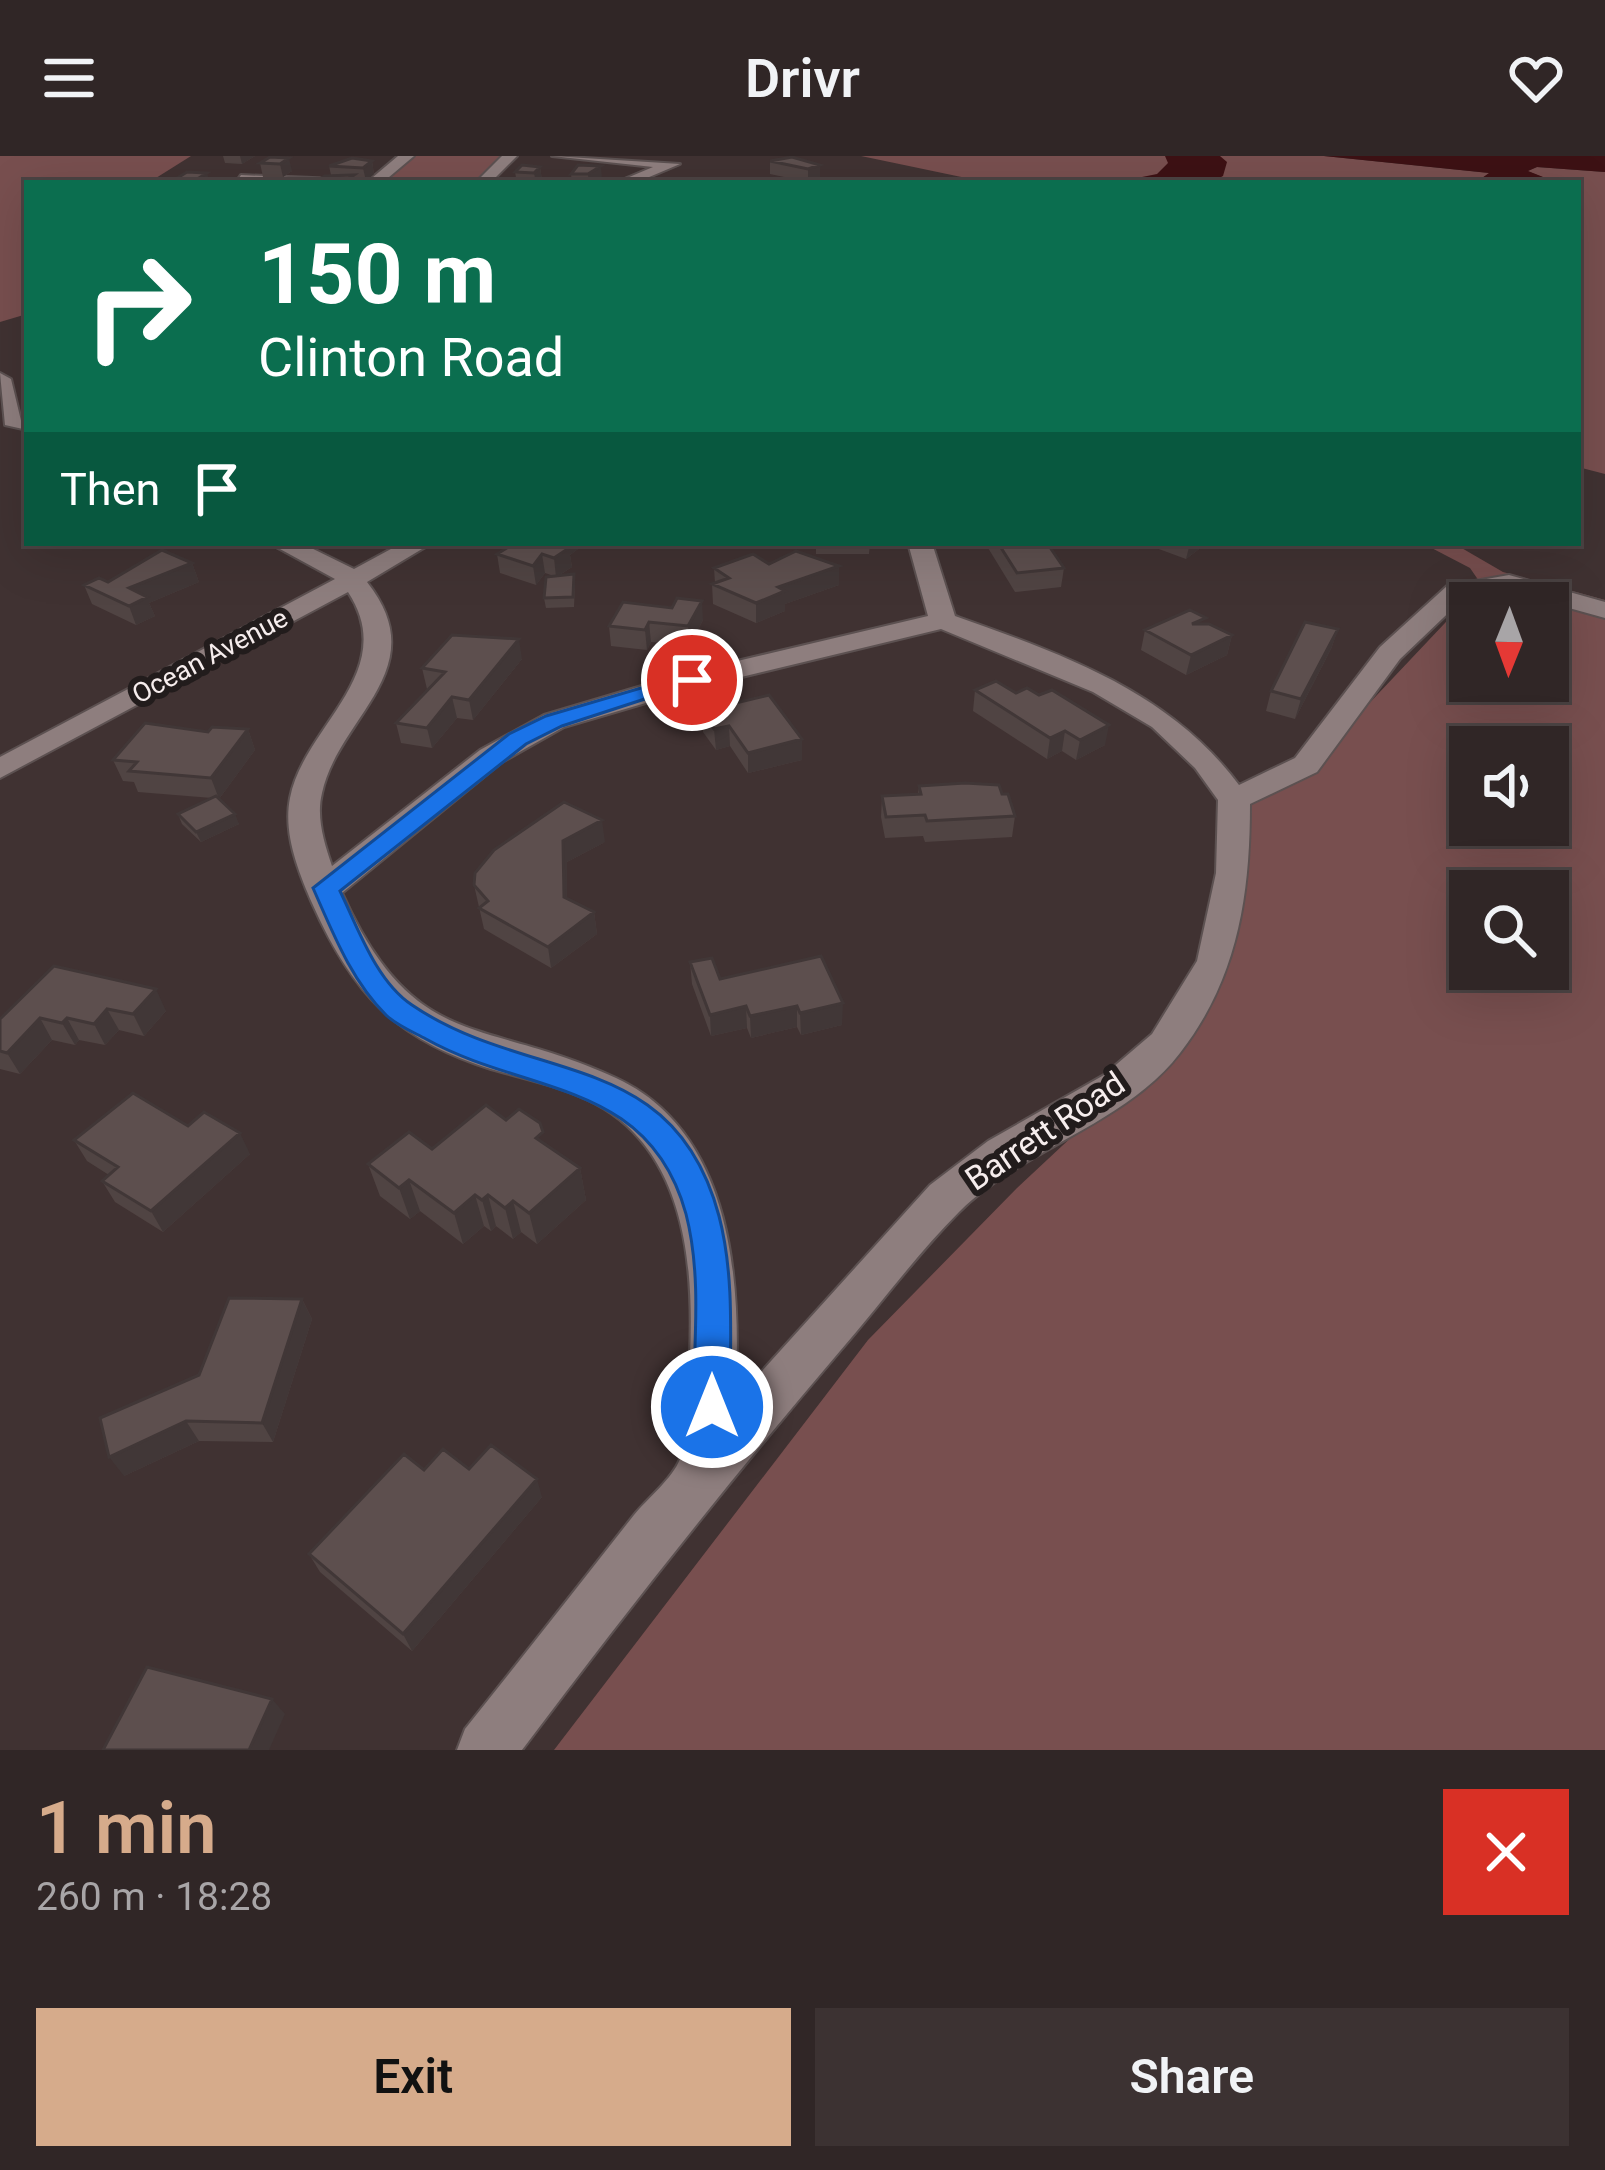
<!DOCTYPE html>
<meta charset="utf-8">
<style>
:root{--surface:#302626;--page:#3c3232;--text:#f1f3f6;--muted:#a8a5a7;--line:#4b4343;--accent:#d6ab8b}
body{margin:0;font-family:Roboto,sans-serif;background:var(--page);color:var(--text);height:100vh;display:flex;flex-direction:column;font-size:45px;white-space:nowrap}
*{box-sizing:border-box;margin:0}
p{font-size:39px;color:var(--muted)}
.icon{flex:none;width:66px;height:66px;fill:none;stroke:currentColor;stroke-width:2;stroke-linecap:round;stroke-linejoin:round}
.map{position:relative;height:1594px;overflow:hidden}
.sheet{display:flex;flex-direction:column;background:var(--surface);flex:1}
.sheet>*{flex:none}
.guide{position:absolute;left:24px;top:24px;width:1557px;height:366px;border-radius:0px;box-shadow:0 12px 48px #0002,0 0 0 3px var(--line);background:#0b6e4f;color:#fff;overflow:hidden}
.needle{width:78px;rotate:181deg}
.fabs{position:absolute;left:1449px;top:426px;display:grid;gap:24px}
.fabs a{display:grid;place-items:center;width:120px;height:120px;border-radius:0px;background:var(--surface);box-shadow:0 12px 48px #0002,0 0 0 3px var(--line);font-size:60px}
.pin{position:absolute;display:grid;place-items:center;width:102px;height:102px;color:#fff;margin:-51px;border:6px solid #fff;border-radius:50%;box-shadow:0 3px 12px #0007}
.me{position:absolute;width:132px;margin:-66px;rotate:0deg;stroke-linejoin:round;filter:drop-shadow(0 0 9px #0008)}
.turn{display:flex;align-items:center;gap:42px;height:252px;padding:0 36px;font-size:54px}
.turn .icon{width:156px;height:156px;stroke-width:2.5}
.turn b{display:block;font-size:84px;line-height:102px}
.then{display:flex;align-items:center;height:114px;padding:0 36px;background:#0003;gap:24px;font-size:45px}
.round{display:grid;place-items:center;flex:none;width:126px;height:126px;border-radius:0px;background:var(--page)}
.headline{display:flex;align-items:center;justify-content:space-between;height:204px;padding:0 36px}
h1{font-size:72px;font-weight:600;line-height:90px;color:var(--accent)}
.primary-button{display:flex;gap:24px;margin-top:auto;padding:24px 36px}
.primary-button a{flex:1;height:138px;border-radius:0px;background:var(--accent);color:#111;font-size:48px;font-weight:600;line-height:138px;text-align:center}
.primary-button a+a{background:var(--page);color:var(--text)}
header{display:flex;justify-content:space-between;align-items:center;height:156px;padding:0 36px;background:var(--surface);font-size:54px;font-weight:600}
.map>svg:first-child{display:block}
</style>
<header><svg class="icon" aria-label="menu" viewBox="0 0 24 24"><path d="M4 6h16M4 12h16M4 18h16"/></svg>Drivr<svg class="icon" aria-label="heart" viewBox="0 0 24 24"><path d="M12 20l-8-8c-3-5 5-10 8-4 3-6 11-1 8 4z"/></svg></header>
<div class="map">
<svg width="1605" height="1594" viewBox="0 0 1605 1594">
<rect width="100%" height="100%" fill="#403232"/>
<path fill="#784f4f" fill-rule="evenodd" d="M0,0h191l-43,27h-121v131l-27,8z
M408,0h100l-28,27h-106z
M861,0h463l166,17 -15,10h-509l5,-4z
M1537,11l68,5v302l-27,-7v-284h-20l-31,-12z
M1422,387h31l50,29 102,28v1150h-1051l314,-410 149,-152 181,-169 36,-220 74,-31 154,-163 26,-11 -18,-26zM1470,447h78v78h-78zM1470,591h78v78h-78zM1470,735h78v78h-78z"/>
<path fill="#3d1114" d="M1165,0h55l7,6 -4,14 -14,7h-97l45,-9 11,-11z
M1324,0h281v16l-68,-5 -9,4 30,12h-83l14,-10z"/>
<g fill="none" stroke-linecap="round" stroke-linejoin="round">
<g stroke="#5c5151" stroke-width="4">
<path id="minor" d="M398,0h16l-32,27h-16z
M502,0h15l-27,27h-15z
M552,0l128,8 -45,19h-20l38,-16z
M241,19l95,4 7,4 -107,-1z
M0,217l11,6 12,50 -18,-4z
M269,387h32l53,26 48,-26h30l-65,39c69,87 -29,135 -45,211 -6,24 2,50 10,73l148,-116 64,-35 138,-41 246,-58 -20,-73h24l23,73c107,38 214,75 284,169l56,-27 85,-111 67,-61 62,-11 96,27v16l-97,-27 -44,7 -64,61 -83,113 -67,32c0,91 -12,174 -70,249 -55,72 -157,95 -221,159 -43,43 -79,93 -119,139 -111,130 -215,262 -318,399h-65l8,-21c57,-71 113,-143 169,-214 13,-16 39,-37 46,-56 8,-20 6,-50 8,-72 8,-102 6,-239 -102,-288 -30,-14 -64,-21 -95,-30 -96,-30 -139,-76 -179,-166 -14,-32 -29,-70 -22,-105 13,-71 111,-126 58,-206l-348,186v-21l335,-178zM941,473l152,63 59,35 43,41 23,32 -2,73 -19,88 -45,73 -48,41 -116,66 -58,44 -195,216c7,-114 0,-268 -119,-323 -133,-62 -201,-23 -274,-185l160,-131 62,-35 136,-40z"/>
</g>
<use href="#minor" fill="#8e7e7e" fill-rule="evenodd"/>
</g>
<path fill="#504443" d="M223,0h32l-13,8 -17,-1z
M270,1l22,14 -9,6h-20l-3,-14z
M792,1l28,21 -12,4 -38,-8v-13z
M372,5l2,13 -8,7 -11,-1v3h-38l-1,-2 15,-6 -2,-9z
M578,9l24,14 -5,4h-25l-1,-9z
M540,11l2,13 -3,3h-22l-2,-11z
M816,387h54l-1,11h-53z
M985,387h62l17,25 -3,19 -46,5z
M1157,387h50l-21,16 -30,-11z
M578,393l-8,6 2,12 -14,9 17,8 -1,23 -28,1 -2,-10 10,-22 -9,-3 -9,12 -36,-12 -3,-19z
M192,407l7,19 -50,21 6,13 -19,9 -44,-21 -8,-19 24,-3z
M769,408l70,2v19l-54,19v7l-29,12 -43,-19 -1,-20 3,-1 -1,-15z
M623,446l80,18 -13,26 -39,-4 -4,8 -36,-4 -2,-20z
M1205,468l27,11 -5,20 -41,20 -45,-25 4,-20z
M1338,473l-7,20 -36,70 -29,-8 5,-20z
M522,503l-49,61 -16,-2 -25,30 -31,-5 -5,-20 32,-34h-1l-5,-21z
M975,534l130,55 -29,15 -14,-9 -15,8 -74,-48z
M702,555l100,49 -54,13 -18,-27 -14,4 -13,-18z
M248,573l7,21 -36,49 20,25 -38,18 -19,-18 -4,-10 34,-16 -74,-6 -4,-10 -11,-1 -10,-21 95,-28z
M919,630l83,8 13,22 -3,21 -87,5 -2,-6 -38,2 -4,-21 1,-21 36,-2z
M605,686l-38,20v37l27,13 3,22 -46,34 -67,-39 -10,-44z
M690,806l30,17 122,46 -41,10 -4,-8 -46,11 -4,-10 -36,8 -19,-52z
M54,810l112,45 -22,25 -25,-6 -14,15 -26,-5 -4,5 -23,-5 -32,34 -20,-5v-50z
M188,970l62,28 -87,78 -48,-30 -13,-21 7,-6 -22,-14 -13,-21z
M546,988l34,24 6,32 -49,44 -16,-12 -8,7 -17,-13 -5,5 -7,-5 -21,18 -43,-33 -10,8 -30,-23 -12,-32 64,-15z
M302,1143l10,20 -39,123 -74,-1 -75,35 75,-101z
M469,1313l73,28 -130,154 -92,-79 -11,-18 115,-84z"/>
<path fill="#413737" d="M240,0h15l-13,8z
M289,2l3,13 -9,6 -3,-13z
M372,5l2,13 -8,7 -3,-13z
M820,9v13l-12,4v-13z
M601,10l1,13 -5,4h-8l-1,-9z
M540,11l2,13 -6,3 -2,-10z
M207,17l3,10h-16v-2z
M578,387v6l-8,6 2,12 -16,10 -2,-19 1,-14z
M1190,387h17l-21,16z
M542,398l3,19 -9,12 -3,-19z
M192,407l7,19 -50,21 6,13 -19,9 -7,-19v-18z
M839,410v19l-54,19v7l-29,12v-20l22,-16z
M702,445l1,19 -13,26 -2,-20z
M649,466l2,20 -4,8 -2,-20z
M1338,473l-7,20 -36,70 6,-20z
M1232,479l-5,20 -41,20 5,-20z
M519,483l3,20 -49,61 -4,-20z
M452,541l5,21 -25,30 -5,-20z
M1109,569l-4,20 -29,15 4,-20z
M729,570l1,20 -14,4 -2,-21z
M248,573l7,21 -36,49 -8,-21z
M1065,575l-3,20 -15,8 3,-21z
M802,583v21l-54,13v-20z
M235,658l4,10 -38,18 -5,-10z
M602,664l3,22 -38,20v56l-3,-21 -1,-56z
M594,756l3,22 -46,34 -3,-21z
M156,833l10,22 -22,25 -11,-22z
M843,847l-1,22 -41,10 -1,-22z
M746,850l1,22 -36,8 -1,-21z
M797,850v21l-46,11 -1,-22z
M107,853l12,21 -14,15 -11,-21z
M40,862l12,22 -32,34 -13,-21z
M67,862l12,22 -4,5 -13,-22z
M240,977l10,21 -87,78 -12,-21z
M580,1012l6,32 -49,44 -8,-31z
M409,1024l11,31 -10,8 -11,-31z
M475,1039l9,31 -21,18 -9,-31z
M488,1039l8,31 -5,5 -9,-31z
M513,1045l8,31 -8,7 -8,-31z
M302,1143l10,20 -39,123 -11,-19z
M186,1265l13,20 -75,35 -15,-19z
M537,1323l5,18 -130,154 -9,-17z
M272,1543l13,15 -16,36h-20z"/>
<path fill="#5d4f4e" stroke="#413737" stroke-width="3" d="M270,1l19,1 -9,6 -20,-1z
M792,1l28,8 -12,4 -38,-8z
M352,2l20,3 -9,7 -34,-2z
M522,9l18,2 -6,6 -19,-1z
M578,9l23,1 -13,8h-17z
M187,16l20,1 -13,8 -20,-1z
M354,19l-12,8 -26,-2 9,-5z
M382,24l22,1 -2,2h-24z
M515,387h41l13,5 -15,10 -12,-4 -9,12 -36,-12z
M998,387h49l17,25 -47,5z
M162,394l30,13 -63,25 18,9 -18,9 -45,-21 15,-7 9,4z
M796,395l43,15 -61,21 7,4 -29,12 -44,-19 17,-6 -15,-10 39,-14 16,10z
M574,418l-1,23 -29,1 2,-21z
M677,442l25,3 -14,25 -39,-4 -4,8 -36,-4 14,-24 49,6z
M1190,454l16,8 -14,6h17l23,11 -41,20 -46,-25z
M1305,466l33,7 -37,70 -30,-8z
M452,479l67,4 -50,61 -17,-3 -25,31 -31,-5 49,-51 -23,-4z
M996,525l20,12 11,-5 12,7 13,-5 57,35 -29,15 -15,-9 -15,7 -75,-48z
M769,539l33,44 -54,14 -19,-27 -15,3 -12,-18z
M145,567l63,9 4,-5 36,2 -37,49 -82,-7 8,-9 -24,-2z
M965,627l34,2 3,9h6l7,22 -88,5 -2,-6 -39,2 -4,-21 39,-2 -2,-8z
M216,640l19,18 -39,18 -18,-18z
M564,646l38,18 -39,21 1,56 30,15 -46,35 -69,-39 9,-7 -14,-16 1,-12 19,-23z
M821,800l22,47 -43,10 -3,-7 -47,10 -4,-10 -36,9 -20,-53 22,-4 8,21z
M54,810l102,23 -23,25 -26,-5 -13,15 -27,-6 -5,5 -22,-5 -33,35 -7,-2v-32z
M133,937l55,33 16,-14 36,21 -89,78 -49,-30 16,-14 -44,-27z
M486,949l20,15 13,-11 21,14 3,9 -7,6 44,30 -51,45 -16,-12 -8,7 -17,-13 -6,5 -7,-5 -21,18 -45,-33 -10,8 -31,-24 41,-32 23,17z
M229,1142l73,1 -40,124 -76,-2 -77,36 -9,-39 99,-43z
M491,1289l46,34 -134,155 -94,-80 95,-100 20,16 19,-21 26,20z
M147,1511l125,32 -23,51h-146z"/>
<path fill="#1a73e8" stroke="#114b97" stroke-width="3" d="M685,519l18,5 -141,46 -36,18 -186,147c18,37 36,90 72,114 117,80 262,41 307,211 16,61 11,128 11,191l-5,12 -13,5 -13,-5 -6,-12c1,-63 9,-131 -7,-193 -37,-135 -160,-119 -260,-175 -13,-7 -30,-14 -40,-24 -35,-35 -53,-82 -73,-127l196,-154 37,-18z"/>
<g text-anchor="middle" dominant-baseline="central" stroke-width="12" stroke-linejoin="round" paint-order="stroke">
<g font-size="27" fill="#f6eded" stroke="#221c1c">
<text transform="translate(210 500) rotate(-28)">Ocean Avenue</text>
</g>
<g font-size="33" fill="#f6eded" stroke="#221c1c">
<text transform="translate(1045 975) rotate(-34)">Barrett Road</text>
</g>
</g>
</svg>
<div class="fabs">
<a><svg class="needle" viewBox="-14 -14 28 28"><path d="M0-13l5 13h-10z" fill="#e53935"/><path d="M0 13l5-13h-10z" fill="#a8a5a7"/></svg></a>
<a><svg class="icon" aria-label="sound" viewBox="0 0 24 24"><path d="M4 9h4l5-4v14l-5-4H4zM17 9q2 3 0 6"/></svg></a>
<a><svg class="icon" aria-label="search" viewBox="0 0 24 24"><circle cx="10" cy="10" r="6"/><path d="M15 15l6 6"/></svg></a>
</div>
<div class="pin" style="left:692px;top:524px;background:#d93025"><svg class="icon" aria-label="arrive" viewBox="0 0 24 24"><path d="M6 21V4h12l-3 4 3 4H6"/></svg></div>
<svg class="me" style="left:712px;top:1251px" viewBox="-20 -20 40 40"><circle r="17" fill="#1a73e8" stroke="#fff" stroke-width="3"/><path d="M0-11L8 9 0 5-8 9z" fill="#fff"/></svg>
<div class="guide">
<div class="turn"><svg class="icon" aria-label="right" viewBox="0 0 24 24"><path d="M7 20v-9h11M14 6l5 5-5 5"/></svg><div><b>150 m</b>Clinton Road</div></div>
<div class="then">Then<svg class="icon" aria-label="arrive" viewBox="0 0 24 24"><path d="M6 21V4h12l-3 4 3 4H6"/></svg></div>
</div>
</div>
<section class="sheet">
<div class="headline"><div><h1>1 min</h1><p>260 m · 18:28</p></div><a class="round" style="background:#d93025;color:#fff"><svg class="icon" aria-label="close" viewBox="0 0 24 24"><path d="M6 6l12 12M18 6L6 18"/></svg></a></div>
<div class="primary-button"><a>Exit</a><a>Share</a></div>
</section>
